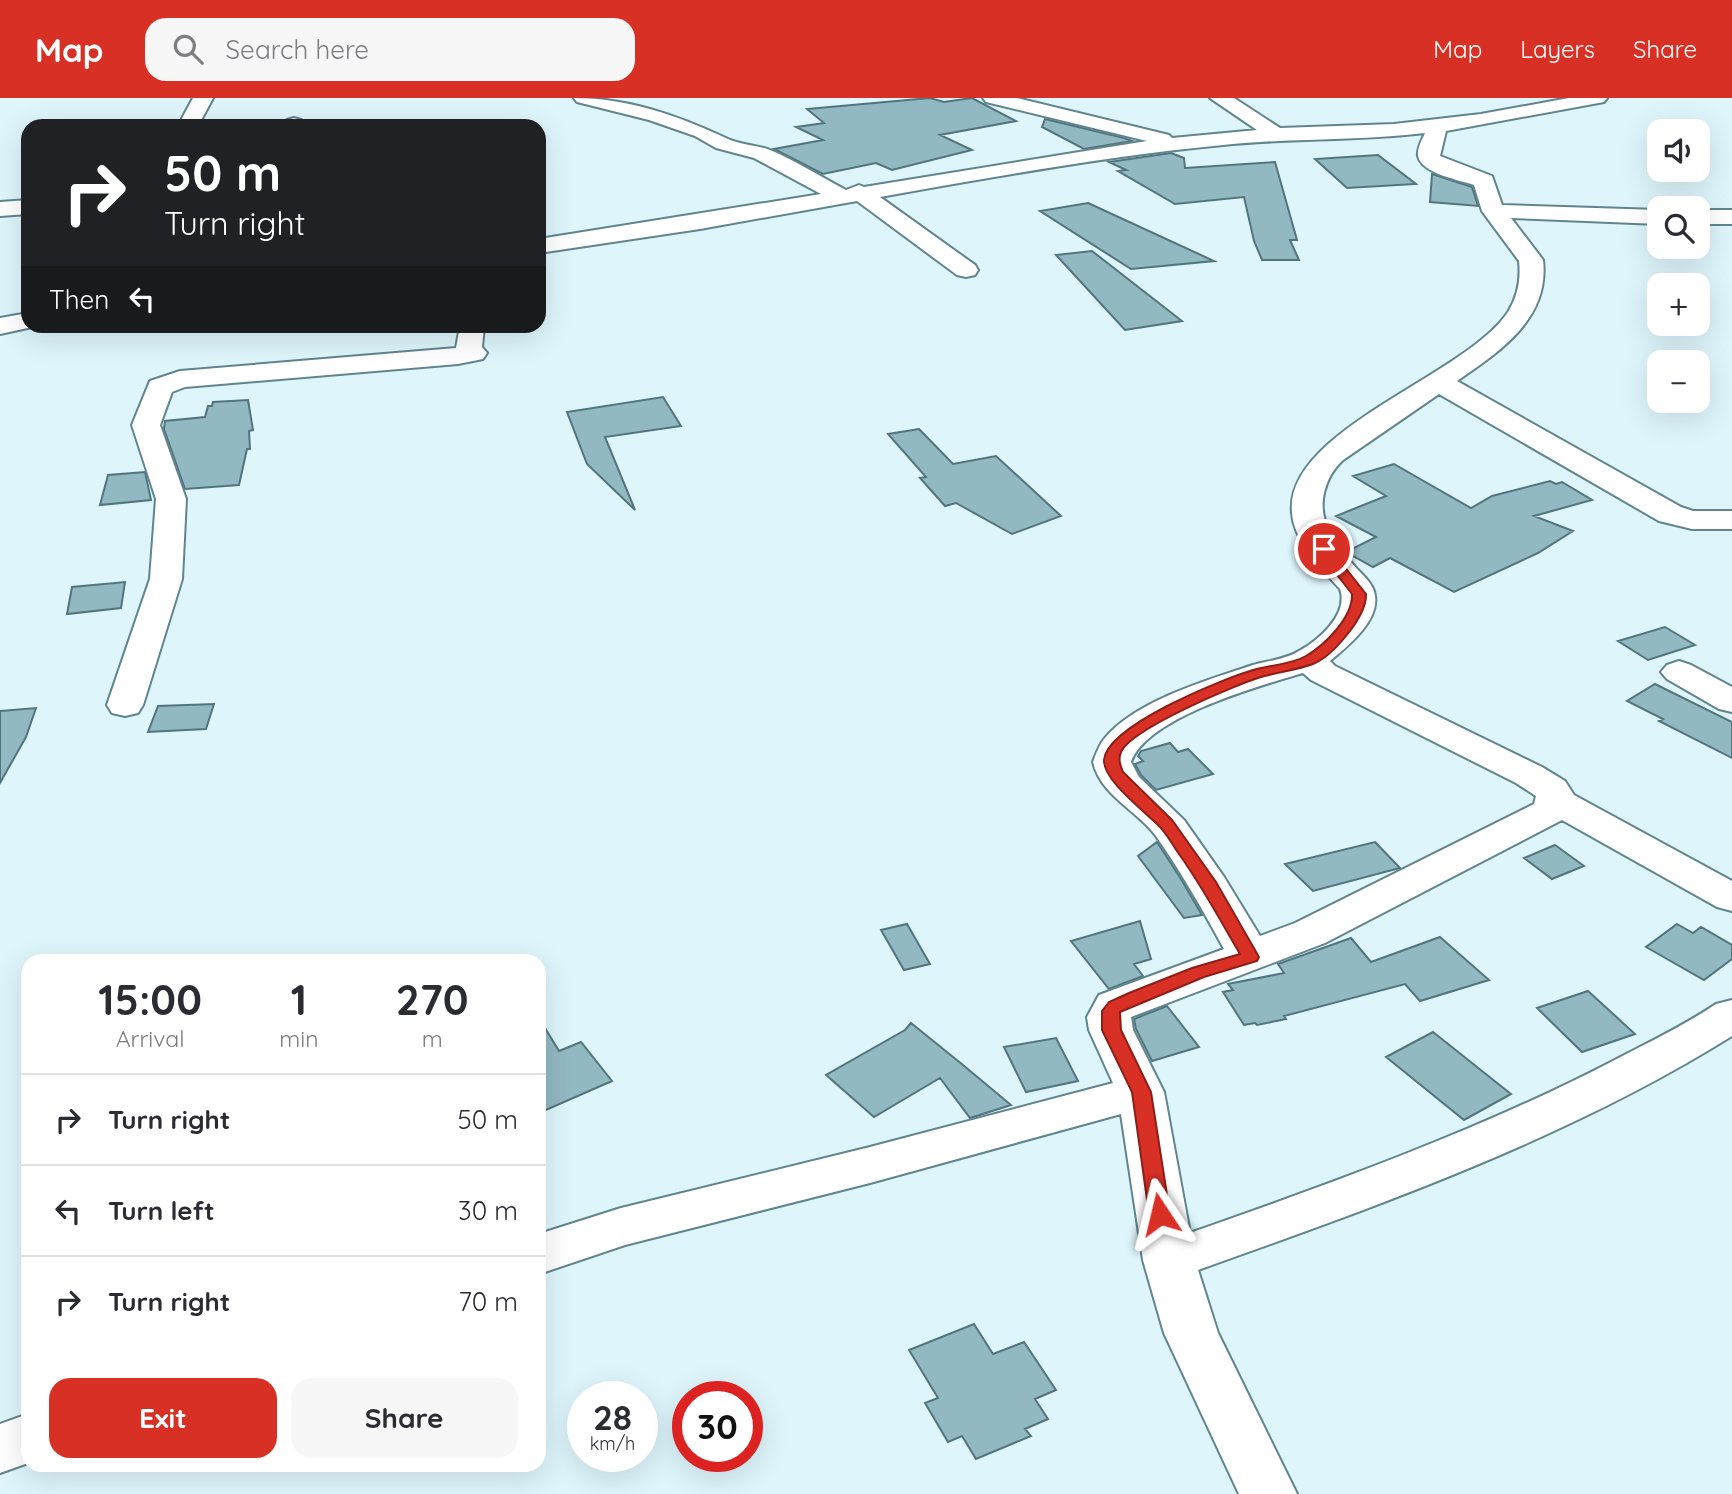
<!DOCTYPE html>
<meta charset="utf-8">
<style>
:root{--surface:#fff;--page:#f7f7f7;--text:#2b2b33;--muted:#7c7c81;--line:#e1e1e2;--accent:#d93025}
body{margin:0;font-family:Quicksand,sans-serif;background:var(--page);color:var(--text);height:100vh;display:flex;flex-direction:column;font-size:26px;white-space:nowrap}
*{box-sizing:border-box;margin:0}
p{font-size:23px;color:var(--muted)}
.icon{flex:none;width:38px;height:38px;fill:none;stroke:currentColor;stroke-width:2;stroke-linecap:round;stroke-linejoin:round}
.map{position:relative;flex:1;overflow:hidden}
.drawer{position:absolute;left:21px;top:856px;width:525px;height:518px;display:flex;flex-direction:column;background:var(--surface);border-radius:21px;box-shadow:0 7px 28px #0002}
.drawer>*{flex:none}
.banner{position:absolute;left:21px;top:21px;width:525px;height:214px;border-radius:21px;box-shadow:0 7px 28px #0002;background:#202124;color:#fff;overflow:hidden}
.tools{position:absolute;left:1647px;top:21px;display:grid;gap:14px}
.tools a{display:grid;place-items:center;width:63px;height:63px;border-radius:14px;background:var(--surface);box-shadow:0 7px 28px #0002;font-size:35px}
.speed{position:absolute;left:567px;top:1283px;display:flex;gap:14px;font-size:35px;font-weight:700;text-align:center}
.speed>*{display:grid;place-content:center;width:91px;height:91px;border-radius:50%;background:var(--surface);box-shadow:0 7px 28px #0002;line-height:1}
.speed small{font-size:18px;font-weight:400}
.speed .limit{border:10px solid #d22;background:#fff;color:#111}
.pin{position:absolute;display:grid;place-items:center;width:60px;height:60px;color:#fff;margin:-30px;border:4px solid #fff;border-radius:50%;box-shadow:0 2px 7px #0007}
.me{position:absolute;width:77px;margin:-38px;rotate:350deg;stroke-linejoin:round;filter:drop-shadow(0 0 5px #0008)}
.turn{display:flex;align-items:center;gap:24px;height:147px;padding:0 28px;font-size:32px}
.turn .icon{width:91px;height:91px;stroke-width:2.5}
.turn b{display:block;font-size:49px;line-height:60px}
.then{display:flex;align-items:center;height:66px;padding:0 28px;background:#0003;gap:14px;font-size:26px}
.eta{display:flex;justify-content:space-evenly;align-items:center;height:119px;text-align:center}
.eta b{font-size:42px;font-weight:800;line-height:49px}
.primary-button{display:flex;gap:14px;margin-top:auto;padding:14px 28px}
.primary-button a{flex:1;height:80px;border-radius:21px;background:var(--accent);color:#fff;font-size:28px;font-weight:800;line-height:80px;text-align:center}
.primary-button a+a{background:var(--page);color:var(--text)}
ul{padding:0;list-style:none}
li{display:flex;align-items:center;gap:21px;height:91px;padding:0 28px;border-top:2px solid var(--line)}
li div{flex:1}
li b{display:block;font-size:26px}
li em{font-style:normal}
header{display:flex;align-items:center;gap:42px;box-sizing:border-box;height:98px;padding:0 35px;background:var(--accent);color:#fff}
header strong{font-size:33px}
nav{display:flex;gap:38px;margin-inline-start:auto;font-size:24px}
.search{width:490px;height:63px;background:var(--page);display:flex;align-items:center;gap:18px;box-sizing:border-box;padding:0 24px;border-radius:21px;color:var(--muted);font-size:26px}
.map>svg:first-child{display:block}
</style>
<header>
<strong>Map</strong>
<div class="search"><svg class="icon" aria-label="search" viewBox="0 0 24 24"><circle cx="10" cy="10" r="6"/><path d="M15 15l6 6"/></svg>Search here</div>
<nav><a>Map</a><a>Layers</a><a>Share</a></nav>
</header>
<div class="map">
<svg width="1732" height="1396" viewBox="0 0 1732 1396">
<rect width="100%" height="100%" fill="#def5fc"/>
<path fill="#92b8c2" stroke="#51757e" stroke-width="2" d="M930,0l14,4 28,-4 44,23 -76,14 32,15 -80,20 -16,-7 -53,11 -49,-25 49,-9 -27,-13 28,-4 -17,-14z
M1045,21l79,19 8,3 -48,8 -42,-22z
M1171,55l13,5 1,10 90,-6 22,78h-7l9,20h-37l-8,-19 -10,-44 -69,7 -57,-33 8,-1 -17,-8z
M1378,57l38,29 -69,4 -32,-29z
M1432,76l40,13 6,19 -48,-4z
M1088,105l126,58 -83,8 -91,-58z
M1092,153l90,70 -57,9 -69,-75z
M663,299l18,29 -76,11 30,73 -48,-46 -20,-52z
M248,302l5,30 -4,1 1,18h-3l-8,36 -54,4 -21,-60 1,-8 40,-4 3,-11h4l1,-4z
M919,331l34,35 43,-8 65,60 -49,18 -56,-31 -11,3 -25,-28 6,-1 -38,-43z
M1394,366l77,44 21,-12 58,-15 6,3 6,-2 30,18 -58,16 39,15 -35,22 -84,39 -64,-34 -17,9 -27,-15 30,-15 -40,-21 50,-20 -33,-20z
M145,374l6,28 -51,5 8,-30z
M125,484l-4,26 -54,6 5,-27z
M1665,529l30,18 -47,15 -30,-19z
M1655,586l77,38v36l-73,-37 4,-2 -36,-18z
M214,606l-8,25 -58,3 10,-26z
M36,610l-10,29 -26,46v-72z
M1170,645l8,9 10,-3 25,25 -57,16 -15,-15 -6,-11 8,-3 -5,-5 3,-5z
M1157,744l24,37 21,36 -18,3 -46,-62z
M1375,744l25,26 -87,23 -28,-27z
M1555,747l29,21 -32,13 -28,-21z
M1140,823l11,38 -17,5 9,12 -34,13 -38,-48z
M907,826l23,40 -26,6 -23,-40z
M1677,826l16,9 8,-6 31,18v14l-28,21 -58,-33z
M1440,839l49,43 -69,21 -15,-17 -121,32 2,3 -29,6 -2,-2 -11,2 -21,-33 10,-2 -5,-6 56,-11 -6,-9 73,-26 20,24z
M1588,893l47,43 -53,18 -45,-44z
M1167,908l32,41 -47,14 -16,-32 -2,-10z
M539,920l20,33 22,-9 31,39 -73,32z
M911,925l52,42 48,40 -41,13 -30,-40 -66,39 -48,-42 79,-45z
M1433,934l78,62 -47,26 -78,-63z
M1056,940l22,43 -52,11 -22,-45z
M974,1226l19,30 31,-12 32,48 -21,9 13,20 -23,10 6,7 -55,23 -14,-23 -14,6 -23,-39 13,-5 -29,-48z"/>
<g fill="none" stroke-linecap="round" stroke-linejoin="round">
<g stroke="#60858e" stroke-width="4">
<path id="minor" d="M193,0h20l-15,28h-20z
M574,0c55,0 105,18 154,41 13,6 29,6 42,11 26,11 51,27 76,40l13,-5 5,2 283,-46 -161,-39 -3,-4h34l152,37 3,3 85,-8 -47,-32h24l46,30 114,-4 87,-10 88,-16h38l-3,4 -158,29 -6,25 52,20 10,29 157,5v14l-148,-6 32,42c7,59 -44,92 -86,121l224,126 12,4h39v18h-40l-33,-8 -220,-127 -96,66c-10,9 -16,20 -19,33 -7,31 14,54 33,76 7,7 17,16 18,27 4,25 -27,50 -45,65l5,5 207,101 23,14 9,14 158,86v30l-15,-4 -155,-87 -237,123 -194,74 2,13 31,62 26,141c142,-50 285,-101 419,-170 36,-19 73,-36 107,-59l16,-4v36c-165,103 -352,169 -534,234l20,63 79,161h-58l-75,-161 -21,-73 -22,-146 -251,69 -245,62 -86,29v-40l82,-26 249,-61 243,-64 -24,-53 -2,-13 12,-22 125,-46c-21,-39 -43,-77 -68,-113 -19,-26 -55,-40 -63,-74 3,-8 6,-17 12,-24 31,-37 102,-58 148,-73 14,-4 34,-6 46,-14 20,-11 50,-37 41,-62 -18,-20 -46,-47 -48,-76 -8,-83 174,-137 216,-201 10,-16 13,-33 11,-51l-37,-50 -8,-26c-14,-5 -52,-11 -56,-29 -1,-8 4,-16 7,-23 -67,8 -135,5 -202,12 -115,11 -229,32 -343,52l95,68 3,5 -3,5 -9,2 -9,-2 -100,-74 -157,28 -161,24v-14l282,-45 -67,-36 -38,-10 -21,-12 -46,-16 -72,-18zM1303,575l8,7 205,103 20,13 -2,8 -239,119 -35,13 -36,-59 -40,-57 -45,-43 -8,-15c16,-45 128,-76 172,-89z
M294,20l7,2 2,6h-21l5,-6z
M28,102v14l-28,2v-14z
M1698,112h34v14h-34z
M28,215v13h9l-37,8v-16z
M460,228h24l-2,21 5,6 -4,6 -25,5 -273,23 -13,5 -12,33 26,74 -4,80 -39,126 -5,8 -13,3 -13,-3 -5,-8 43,-126 6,-80 -24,-74 18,-44 30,-10 276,-23z
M1679,563l12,4 41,22v25l-13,-3 -52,-30 -6,-7 6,-7z
M28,1316v49l-28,10v-49z"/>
</g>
<use href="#minor" fill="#fff" fill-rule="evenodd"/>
</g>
<path fill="#d93025" stroke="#8d1f18" stroke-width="2" d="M1324,447l5,2 37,47c1,22 -33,62 -53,70 -16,6 -35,8 -52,13 -26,8 -130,52 -140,75 -3,7 -1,13 2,20l49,48 44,62 43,75 -2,4 -53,16 -84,35 1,18 30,62 19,122 -3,5 -7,2 -8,-2 -3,-5 -17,-122 -30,-62v-19l7,-9 20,-9 63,-25 48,-14c-20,-34 -38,-68 -61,-100 -7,-10 -13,-22 -22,-30 -14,-14 -54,-44 -53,-64 3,-34 114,-79 146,-89 17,-6 41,-6 56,-15 19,-11 47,-39 46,-62l-35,-45z"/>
</svg>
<div class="tools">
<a><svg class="icon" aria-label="sound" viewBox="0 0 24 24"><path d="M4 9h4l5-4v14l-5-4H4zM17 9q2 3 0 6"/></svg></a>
<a><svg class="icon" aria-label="search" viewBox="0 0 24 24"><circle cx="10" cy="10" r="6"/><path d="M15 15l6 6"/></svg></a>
<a>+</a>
<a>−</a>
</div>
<div class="speed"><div>28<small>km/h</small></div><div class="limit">30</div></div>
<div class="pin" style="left:1324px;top:451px;background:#d93025"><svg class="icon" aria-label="arrive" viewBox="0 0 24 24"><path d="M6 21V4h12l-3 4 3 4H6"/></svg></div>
<svg class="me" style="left:1160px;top:1116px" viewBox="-20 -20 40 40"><path d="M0-17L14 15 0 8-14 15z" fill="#d93025" stroke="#fff" stroke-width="4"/></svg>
<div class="banner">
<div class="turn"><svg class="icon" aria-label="right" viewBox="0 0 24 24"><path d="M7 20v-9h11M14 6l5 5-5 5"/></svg><div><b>50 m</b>Turn right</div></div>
<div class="then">Then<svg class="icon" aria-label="left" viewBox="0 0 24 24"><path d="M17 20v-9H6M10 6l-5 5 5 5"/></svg></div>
</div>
<section class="drawer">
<div class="eta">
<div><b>15:00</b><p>Arrival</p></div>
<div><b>1</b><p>min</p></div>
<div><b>270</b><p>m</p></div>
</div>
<ul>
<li><svg class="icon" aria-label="right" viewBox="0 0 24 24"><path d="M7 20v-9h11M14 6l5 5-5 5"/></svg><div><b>Turn right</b></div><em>50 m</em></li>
<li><svg class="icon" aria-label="left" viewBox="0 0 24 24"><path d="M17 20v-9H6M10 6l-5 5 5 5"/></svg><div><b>Turn left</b></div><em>30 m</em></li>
<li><svg class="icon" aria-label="right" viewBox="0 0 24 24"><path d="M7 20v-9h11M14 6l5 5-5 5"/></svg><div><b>Turn right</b></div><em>70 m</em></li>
</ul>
<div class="primary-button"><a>Exit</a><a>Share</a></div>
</section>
</div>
